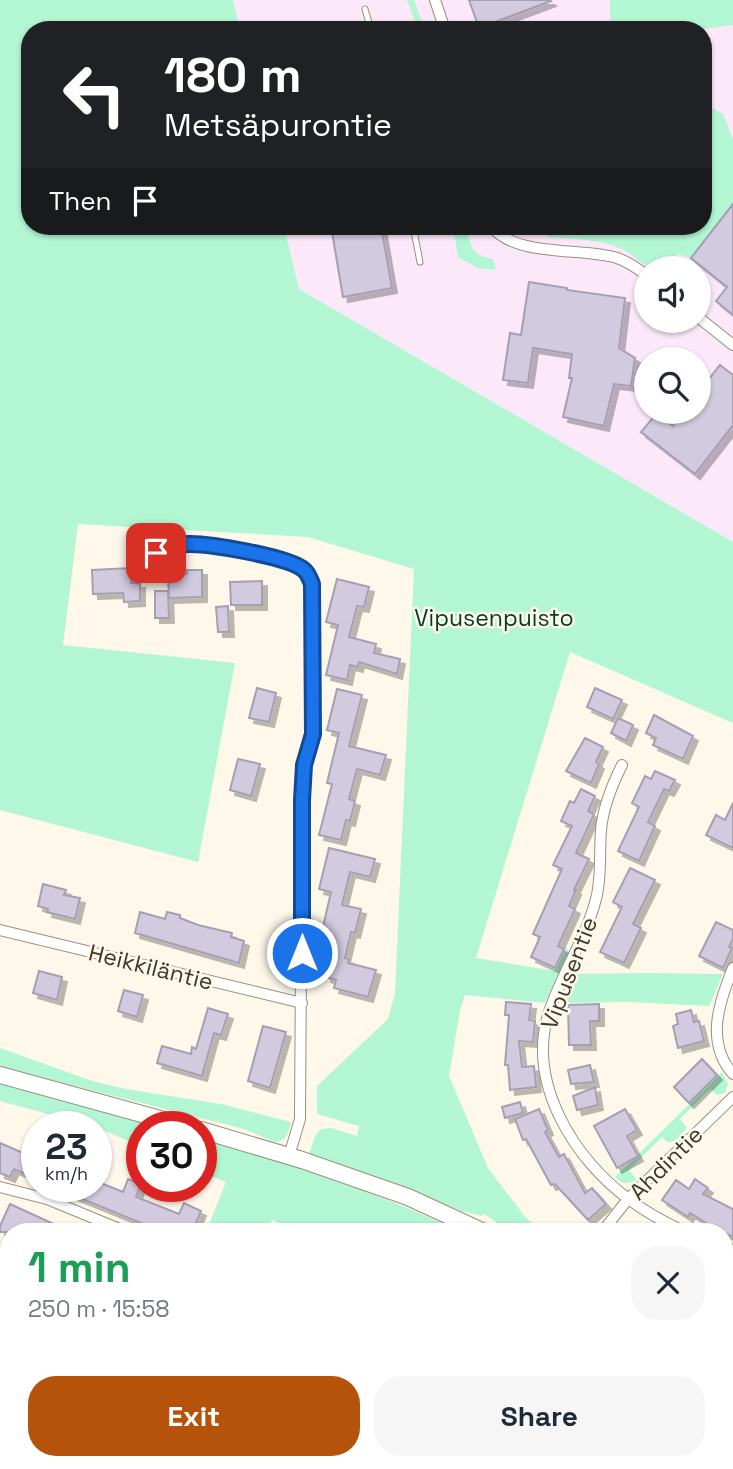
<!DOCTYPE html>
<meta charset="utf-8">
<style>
:root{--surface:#fff;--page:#f6f6f7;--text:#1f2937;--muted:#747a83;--accent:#b45309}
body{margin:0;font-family:"Space Grotesk",sans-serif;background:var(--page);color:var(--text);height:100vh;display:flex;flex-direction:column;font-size:26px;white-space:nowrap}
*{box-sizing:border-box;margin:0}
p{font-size:23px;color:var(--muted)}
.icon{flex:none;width:38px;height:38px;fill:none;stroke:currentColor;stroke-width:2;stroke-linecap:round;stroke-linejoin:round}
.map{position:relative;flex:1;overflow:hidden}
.side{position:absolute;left:0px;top:1223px;width:733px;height:247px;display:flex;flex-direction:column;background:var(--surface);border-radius:28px 28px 0 0;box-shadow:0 2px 5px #0004}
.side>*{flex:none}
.banner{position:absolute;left:21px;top:21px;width:691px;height:214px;border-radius:28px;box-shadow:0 2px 5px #0004;background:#202124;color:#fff;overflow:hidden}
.buttons{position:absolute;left:634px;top:256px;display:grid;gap:14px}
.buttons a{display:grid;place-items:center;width:77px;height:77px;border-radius:50%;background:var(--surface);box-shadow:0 2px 5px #0004;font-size:35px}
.speed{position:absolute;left:21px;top:1111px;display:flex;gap:14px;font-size:35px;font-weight:700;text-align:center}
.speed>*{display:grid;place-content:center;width:91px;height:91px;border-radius:50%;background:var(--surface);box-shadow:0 2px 5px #0004;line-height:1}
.speed small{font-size:18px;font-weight:400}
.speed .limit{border:10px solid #d22;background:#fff;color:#111}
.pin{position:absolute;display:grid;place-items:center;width:60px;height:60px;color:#fff;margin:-30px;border-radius:14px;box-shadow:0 4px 10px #0006}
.me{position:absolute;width:77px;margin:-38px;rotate:0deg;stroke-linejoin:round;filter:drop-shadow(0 0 5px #0008)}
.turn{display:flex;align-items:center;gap:24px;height:147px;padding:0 28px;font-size:32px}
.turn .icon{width:91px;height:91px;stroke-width:2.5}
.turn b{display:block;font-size:49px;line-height:60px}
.then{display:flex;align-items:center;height:66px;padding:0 28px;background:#0003;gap:14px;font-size:26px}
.round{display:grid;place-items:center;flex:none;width:74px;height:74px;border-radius:28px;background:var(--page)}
.overview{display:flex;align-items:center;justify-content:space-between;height:119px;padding:0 28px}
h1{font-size:42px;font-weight:700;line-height:52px;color:#1e9e55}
.primary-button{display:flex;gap:14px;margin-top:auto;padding:14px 28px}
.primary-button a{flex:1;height:80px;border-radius:28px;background:var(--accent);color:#fff;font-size:28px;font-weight:700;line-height:80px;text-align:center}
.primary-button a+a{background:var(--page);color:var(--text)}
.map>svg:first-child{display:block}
</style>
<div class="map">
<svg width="733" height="1469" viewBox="0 0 733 1469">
<defs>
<filter id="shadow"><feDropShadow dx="5" dy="5" stdDeviation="0" flood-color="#0004"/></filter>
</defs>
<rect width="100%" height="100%" fill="#fef8eb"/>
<path fill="#fbe8f9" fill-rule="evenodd" d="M233,0h500v542l-434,-253 -15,-63h420v-196h-464zM646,268h52v52h-52zM646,359h52v52h-52z"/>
<path fill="#b2f6d4" d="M0,0h233l7,30h-210v196h254l15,63 434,253v181l-163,-71 -94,306 79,13 11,-24 3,5 -24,51 -80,-8 -5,15 -11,66 39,92 38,50 18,14h-33l-27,-18 -2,2 -21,-5 -78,-32 -74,-25 6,-18 6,-7 10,-1 26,8 2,-10 -42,-12v-28l71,-67 7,-26 19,-424 -106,-32 -230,-13 -15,121 172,18 -37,199 -198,-52z
M407,0h7l11,30h-7z
M610,0h123v25l-37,5h-86z
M704,104l19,10 10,26v64l-42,54 -13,-4 -12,14c-29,0 -22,-8 -44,-19 -22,-10 -51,-10 -75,-12v-7l73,-2 7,-2h77z
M453,226h13c6,20 3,29 27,33l3,11 -18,-2 -20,-11z
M646,973l77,1 -14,32 -81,-4 -67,1 12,-29z
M0,1048l92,33 34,8 95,15 70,18c-2,10 -4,19 -16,20l-31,-13 -244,-62z
M722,1072l6,12 -3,9 -8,2 -7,-6 -30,30 7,9 -10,11 -8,4 -7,-6 -33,33 8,10c-10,4 -14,5 -22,-3z
M0,1084l167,43h-25v20l-46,-20 -96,-26z
M201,1137c89,27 176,55 260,95h-159l-30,-12 -6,12h-60l20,-50 -25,-10z
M725,1368l8,9v47l-8,-12z
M115,1461h65l-2,8h-66z
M444,1461h30l-5,8h-29z"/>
<path fill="#d2cbe0" stroke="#a69fb3" stroke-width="2" filter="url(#shadow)" d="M469,0h81l1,1 -72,27z
M733,204v111l-17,-14 11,-14 -36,-29z
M331,226h50l11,62 -49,9z
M529,282l38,6v2l58,8 -6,50 16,10 -4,28 -17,-2 -10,42 -41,-9 9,-39h-3l3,-24 -39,-6 -5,35 -25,-3 7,-47 11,2z
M720,365l13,10v50l-38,49 -54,-42 16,-19 16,13 11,-15h14v-18z
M131,568v15h9v18l-16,1 -1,-9 -30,1 -1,-24z
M187,570h15v27l-33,1 -1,-23 19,-1z
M337,579l32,8 -5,20 -7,-1 -8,31 27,7 -2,9 26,6 -3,15 -38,-12 -1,5 -8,-2 -3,15 -21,-5 12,-50 -12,-3z
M262,581v24h-31l-1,-23z
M155,591h13l1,27h-14z
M228,606l1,26h-11l-2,-25z
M257,688l19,5 -7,29 -20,-4z
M595,688l27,12 -9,19 -26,-12z
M337,689l25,6 -13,51 37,9 -6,20 -23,-6 -8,30 6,2 -5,20 -4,-1 -5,20 -22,-5 13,-51 -5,-1 12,-50 -12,-3z
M654,715l39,21 -10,23 -30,-14 3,-7 -10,-5z
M618,718l15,7 -7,16 -15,-8z
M585,738l18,9 -7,15 3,2 -8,19 -25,-12z
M238,759l22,5 -9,32 -21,-6z
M655,771l20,9 -6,11 -5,-2 -16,33 7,4 -16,35 -21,-10 21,-44 -7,-4 13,-27 6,3z
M581,789l14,7 -7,15 6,3 -18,39 13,6 -15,31h2l-7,16 6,3 -17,37 6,3 -9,19 -24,-11 9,-20 -7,-3 29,-65 -9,-4 19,-39 -11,-5 9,-20 4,2z
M733,803v45l-27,-13 10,-20 9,5z
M329,848l46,11 -5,18 -20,-5 -8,33 19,4 -6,24 -4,-1 -6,26 4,1 -1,4 28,7 -8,27 -34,-9 2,-8 -10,-3 9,-33 -15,-4 11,-48 -12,-3z
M630,868l25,12 -22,44 8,4 -17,35 -24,-11 22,-45 -9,-5z
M43,884l23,6 -2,5 16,3 -5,21 -28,-7 1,-3 -10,-3z
M140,912l25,7 2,-7 13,3v3l18,7 34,8 -1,4 13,4 -5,22 -104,-30z
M716,922l17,8v9l-4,8 3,1 -9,20 -24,-12z
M39,971l23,6 -5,23 -24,-7z
M124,990l19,5 -6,22 -19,-6z
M506,1002l25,2 -2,16 6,1 -2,21 -14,-1 3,26 12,-1 2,21 -26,3 -2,-25h-3l4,-50h-4z
M599,1004v17h-9l1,24h-22l-1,-40z
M208,1008l20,6 -7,21 -7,-2 -12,43 -45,-13 5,-17 29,8 1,-7 4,2z
M691,1010l3,12 5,-1 5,20 -26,7 -5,-22 5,-2 -2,-10z
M263,1026l23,6 -16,56 -22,-7z
M702,1059l15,16 -28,28 -15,-16z
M590,1065l4,17 -23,2 -3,-14z
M595,1087l3,18 -21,5 -4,-14z
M520,1102l3,11 -18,5 -3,-11z
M539,1109l9,21 -3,2 14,25 5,-3 21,39 7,-5 14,16 -18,16 -33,-36 -4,1 -25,-46 -3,1 -8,-21z
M625,1109l12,21 -10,6 11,20 -21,12 -23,-42z
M0,1143l37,16v20l-23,-10 -4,8 -10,-4z
M128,1179l13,5 -5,13 43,17 5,-11 17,8 -9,21h-29l-110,-45 43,-1v-5l27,11z
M695,1179l13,9 -5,6 30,15v28l-18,-8 -25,-16 -2,4 -26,-17 14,-20 13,9z
M10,1204l61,28h-71v-6z"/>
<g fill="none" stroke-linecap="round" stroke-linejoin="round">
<g stroke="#99907c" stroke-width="7">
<path id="lane" d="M365,9l6,21
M413,226l7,36"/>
</g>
<g stroke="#99907c" stroke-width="12">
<path id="street" d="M435,0l10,30
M491,226c25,32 90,21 126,32 12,4 20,10 29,17
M698,317l35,28
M156,553c42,-18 97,-2 140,12l7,4 8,15 2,150 -9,31 -2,35 -2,319 -11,37
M622,765c-10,20 -19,43 -21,65 -2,24 1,46 -5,69 -10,39 -34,74 -47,113 -23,70 25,148 81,188 17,13 36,23 55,32
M0,930l302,73
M733,968c-14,34 -28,75 0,106
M0,1187l47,12 80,33
M602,1232l26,-33 105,-102
M724,1247l9,3
M0,1399l9,4
M616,1461l9,8
M671,1469l6,-8"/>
</g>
<g stroke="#99907c" stroke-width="18">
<path id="secondary" d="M0,1075l189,52
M201,1130l101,30 106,37 76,35
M724,1429l9,15"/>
</g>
<use href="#lane" stroke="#fff" stroke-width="5"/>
<use href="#street" stroke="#fff" stroke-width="10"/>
<use href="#secondary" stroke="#fff" stroke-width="16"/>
</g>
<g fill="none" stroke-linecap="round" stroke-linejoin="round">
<g stroke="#114b97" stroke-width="18">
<path id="route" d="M156,553c10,-4 20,-8 31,-9 21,-1 103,13 117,26 4,3 6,9 8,14l1,150 -9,31 -2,35v153"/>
</g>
<use href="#route" stroke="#1a73e8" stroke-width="12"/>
</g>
<g text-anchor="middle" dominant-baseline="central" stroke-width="5" stroke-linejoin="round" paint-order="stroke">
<g font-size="23" fill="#003b27" stroke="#fef8eb">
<text x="494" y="618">Vipusenpuisto</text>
</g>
<g font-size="23" fill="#3c3930" stroke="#fef8eb">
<text transform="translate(151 967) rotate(14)">Heikkiläntie</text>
<text transform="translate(569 973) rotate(-69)">Vipusentie</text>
<text transform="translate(666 1163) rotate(-45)">Ahdintie</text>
</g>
</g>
</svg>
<div class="buttons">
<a><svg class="icon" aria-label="sound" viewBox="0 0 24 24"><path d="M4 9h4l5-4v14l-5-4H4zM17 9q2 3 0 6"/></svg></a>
<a><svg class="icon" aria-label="search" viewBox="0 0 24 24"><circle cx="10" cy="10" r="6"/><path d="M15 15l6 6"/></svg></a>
</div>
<div class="speed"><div>23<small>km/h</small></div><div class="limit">30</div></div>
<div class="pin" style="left:156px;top:553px;background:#d93025"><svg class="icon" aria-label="arrive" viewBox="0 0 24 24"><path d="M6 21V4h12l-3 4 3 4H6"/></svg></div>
<svg class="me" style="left:302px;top:953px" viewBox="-20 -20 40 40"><circle r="17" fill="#1a73e8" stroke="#fff" stroke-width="3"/><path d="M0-11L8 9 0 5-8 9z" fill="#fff"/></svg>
<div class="banner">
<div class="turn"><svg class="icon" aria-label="left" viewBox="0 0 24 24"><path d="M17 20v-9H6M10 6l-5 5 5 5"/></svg><div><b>180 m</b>Metsäpurontie</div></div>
<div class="then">Then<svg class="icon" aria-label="arrive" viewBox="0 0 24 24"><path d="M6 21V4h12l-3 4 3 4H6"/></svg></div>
</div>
<section class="side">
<div class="overview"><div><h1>1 min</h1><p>250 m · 15:58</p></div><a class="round"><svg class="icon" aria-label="close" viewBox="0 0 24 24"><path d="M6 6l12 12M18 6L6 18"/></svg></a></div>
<div class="primary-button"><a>Exit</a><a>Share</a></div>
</section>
</div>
